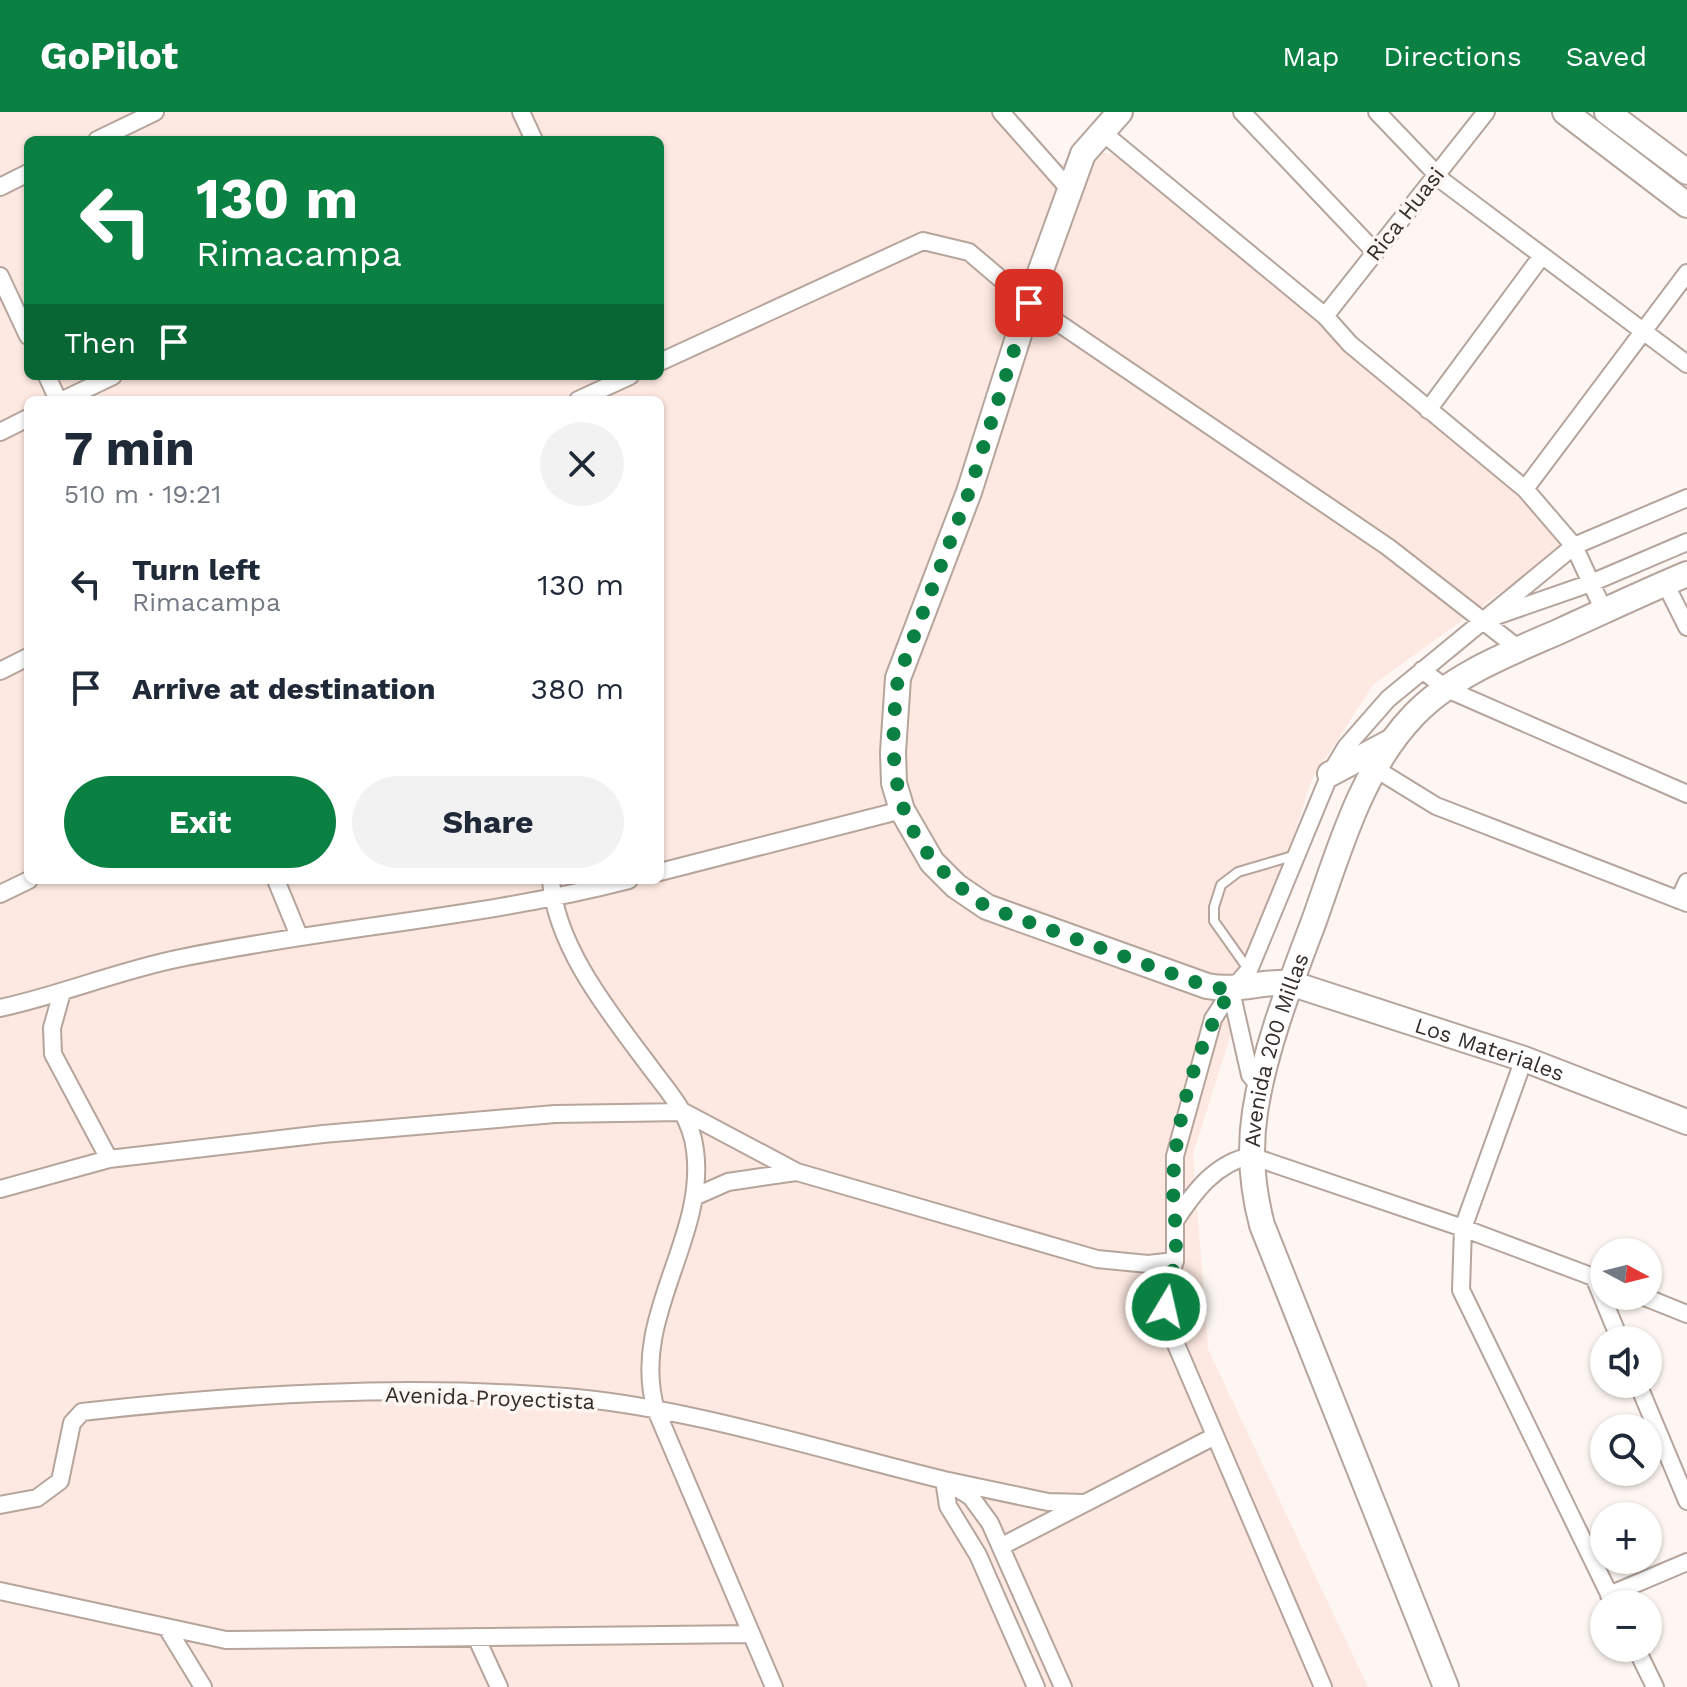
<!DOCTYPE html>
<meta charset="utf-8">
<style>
:root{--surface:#fff;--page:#f2f2f3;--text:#1f2937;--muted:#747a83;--accent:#0b8043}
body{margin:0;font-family:"Work Sans",sans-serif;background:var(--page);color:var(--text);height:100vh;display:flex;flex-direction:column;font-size:30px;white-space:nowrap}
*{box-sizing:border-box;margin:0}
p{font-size:26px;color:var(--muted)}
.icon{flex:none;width:44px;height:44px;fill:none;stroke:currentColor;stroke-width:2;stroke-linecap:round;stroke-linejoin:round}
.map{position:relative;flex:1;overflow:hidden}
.panel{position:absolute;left:24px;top:284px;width:640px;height:488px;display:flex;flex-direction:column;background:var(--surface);border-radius:12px;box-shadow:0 2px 6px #0004}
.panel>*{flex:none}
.guide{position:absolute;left:24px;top:24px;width:640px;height:244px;border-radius:12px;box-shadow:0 2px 6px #0004;background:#0b8043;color:#fff;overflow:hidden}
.needle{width:52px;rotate:97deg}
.controls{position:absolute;left:1590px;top:1126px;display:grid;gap:16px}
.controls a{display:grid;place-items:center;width:72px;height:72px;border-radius:50%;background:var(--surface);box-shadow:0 2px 6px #0004;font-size:40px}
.pin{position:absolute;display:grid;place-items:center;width:68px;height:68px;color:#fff;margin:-34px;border-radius:16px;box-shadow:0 4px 12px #0006}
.me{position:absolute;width:88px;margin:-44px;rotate:9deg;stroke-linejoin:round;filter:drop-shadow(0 0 6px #0008)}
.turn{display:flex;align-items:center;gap:28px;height:168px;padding:0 40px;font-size:36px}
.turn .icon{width:104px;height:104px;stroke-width:2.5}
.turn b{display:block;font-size:56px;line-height:68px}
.then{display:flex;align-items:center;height:76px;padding:0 40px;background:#0003;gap:16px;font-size:30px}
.round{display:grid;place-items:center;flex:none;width:84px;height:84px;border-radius:42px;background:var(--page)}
.summary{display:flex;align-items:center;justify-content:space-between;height:136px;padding:0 40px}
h1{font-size:48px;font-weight:700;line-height:60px}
.cta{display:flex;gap:16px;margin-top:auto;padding:16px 40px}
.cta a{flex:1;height:92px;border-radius:48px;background:var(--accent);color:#fff;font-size:32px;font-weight:700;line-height:92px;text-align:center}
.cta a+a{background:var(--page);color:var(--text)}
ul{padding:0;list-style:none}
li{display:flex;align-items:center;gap:24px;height:104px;padding:0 40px}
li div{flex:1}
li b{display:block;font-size:30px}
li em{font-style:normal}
header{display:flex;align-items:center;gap:48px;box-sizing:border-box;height:112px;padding:0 40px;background:var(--accent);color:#fff}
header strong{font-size:38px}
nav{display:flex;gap:44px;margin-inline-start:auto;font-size:28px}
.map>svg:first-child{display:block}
</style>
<header>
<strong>GoPilot</strong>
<nav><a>Map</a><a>Directions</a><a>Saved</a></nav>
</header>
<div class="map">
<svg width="1687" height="1575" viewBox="0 0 1687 1575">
<rect width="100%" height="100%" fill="#fdf6f2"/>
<path fill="#fde9e1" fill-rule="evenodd" d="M0,0h992l70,52 40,-12 29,8 389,333 58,43 -205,149 -62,96 -118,373 15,195 160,338h-1368zM28,28h632v236h-632zM28,288h632v480h-632z"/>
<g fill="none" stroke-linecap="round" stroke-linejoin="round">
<g stroke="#b5a59c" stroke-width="12">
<path id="lane" d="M1248,857l-34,-48v-14l7,-22 17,-13 58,-17"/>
</g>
<g stroke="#b5a59c" stroke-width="20">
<path id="street" d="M521,0l13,28
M1001,0l69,78
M1242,0l133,140
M1377,0l67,70 243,182
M1102,20l223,184 25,28 175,145 49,57 30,65
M97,28l58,-28
M0,75l28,-14
M0,164l28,60
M1325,204l161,-204
M660,250l263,-121 46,11 60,51 359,244 131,102
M47,264l11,24
M63,288l50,-24
M578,288l52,-24
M1428,298l113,-153
M0,320l28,-14
M1525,377l162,-216
M1665,471l22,44
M1496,504l95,-33 96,-41
M1422,558l25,19 240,105
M0,559l28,-14
M1376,657l60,37 251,97
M660,760l242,-62
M276,768l23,56
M551,768c5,69 62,137 102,191 19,25 38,46 42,79 12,89 -66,168 -39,260l118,277
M0,782l29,-14
M1679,788l8,-18
M1231,879l-18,28 -38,137v105l-9,26v20l9,35 148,345
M62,880l-10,36 1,26 56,105
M0,896c61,-13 120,-38 181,-50 149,-31 301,-40 448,-78
M1524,947l-61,169 -2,62 153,314
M1261,976l-11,-13 -19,-84 18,-21 81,-196 16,-27 42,-48 186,-153 113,-48
M0,1077l109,-30 214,-25 232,-20 129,-2 113,60 300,87 51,5 27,-3
M694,1085l34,-15 68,-10
M1175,1109c19,-29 40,-58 76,-65l212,72 141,53
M1594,1165l26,63
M1642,1184l45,18
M1638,1272l49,117
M0,1393l37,-7 23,-17 12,-58 10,-11c160,-18 322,-28 484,-15 122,10 258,54 378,83l27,17 19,26 73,164
M1002,1434l213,-110
M0,1479l226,49 525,-6
M1609,1483l78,-33
M167,1516l36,59
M476,1525l23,50
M1636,1536l19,39
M1036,1575l-58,-132 -30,-49 -4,-26 104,22 37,1"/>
</g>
<g stroke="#b5a59c" stroke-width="28">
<g id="secondary">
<path id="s1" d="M1120,0l-37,42 -54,149 -60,189 -71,186 -5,74 1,31 8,27 30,52 24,24 31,21 220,79c31,6 53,-5 83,-3l234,76 163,63"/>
<path d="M1565,0l122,93"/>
<path d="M1607,0l80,60"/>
<path d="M1330,662l62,-33"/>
<path id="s2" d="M1446,1575l-184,-462c-10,-38 -13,-74 -7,-113 10,-65 36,-130 59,-191 25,-70 47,-151 100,-206 38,-40 96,-62 146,-84 42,-19 84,-39 127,-57"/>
</g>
</g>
<use href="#lane" stroke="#fff" stroke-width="8"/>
<use href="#street" stroke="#fff" stroke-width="16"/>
<use href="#secondary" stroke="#fff" stroke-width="24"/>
</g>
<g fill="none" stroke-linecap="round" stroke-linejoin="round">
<path stroke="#0b8043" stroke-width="14" stroke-dasharray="0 25.2" d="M1029,191l-60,189 -71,186c-13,103 -2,168 89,229l211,76 33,8c-35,53 -56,130 -58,194 0,24 5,49 2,74 -2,17 -9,30 -9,48"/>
</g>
<g text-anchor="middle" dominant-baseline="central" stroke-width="7" stroke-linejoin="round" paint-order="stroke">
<g font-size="22" fill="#352f2b" stroke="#fdf6f2">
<text transform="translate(1405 102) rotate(-52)">Rica Huasi</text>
<text stroke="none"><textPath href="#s1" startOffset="1404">Los Materiales</textPath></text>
<text stroke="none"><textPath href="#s2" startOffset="676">Avenida 200 Millas</textPath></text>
<text transform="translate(490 1286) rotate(2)">Avenida Proyectista</text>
</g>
</g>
</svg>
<div class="controls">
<a><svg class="needle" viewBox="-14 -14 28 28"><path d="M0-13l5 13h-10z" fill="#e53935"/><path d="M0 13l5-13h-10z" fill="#747a83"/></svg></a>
<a><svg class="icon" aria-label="sound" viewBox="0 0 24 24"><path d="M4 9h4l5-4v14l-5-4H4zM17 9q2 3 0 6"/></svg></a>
<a><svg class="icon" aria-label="search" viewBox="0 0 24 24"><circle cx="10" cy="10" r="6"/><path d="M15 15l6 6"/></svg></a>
<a>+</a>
<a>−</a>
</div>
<div class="pin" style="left:1029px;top:191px;background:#d93025"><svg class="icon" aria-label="arrive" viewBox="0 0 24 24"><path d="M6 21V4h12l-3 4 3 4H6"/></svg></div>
<svg class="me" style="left:1166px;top:1195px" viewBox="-20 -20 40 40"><circle r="17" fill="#0b8043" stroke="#fff" stroke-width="3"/><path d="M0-11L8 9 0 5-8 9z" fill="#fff"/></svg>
<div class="guide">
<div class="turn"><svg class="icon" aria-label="left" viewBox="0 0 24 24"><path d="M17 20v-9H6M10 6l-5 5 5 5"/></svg><div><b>130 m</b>Rimacampa</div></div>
<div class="then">Then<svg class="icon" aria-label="arrive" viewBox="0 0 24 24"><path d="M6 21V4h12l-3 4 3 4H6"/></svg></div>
</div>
<section class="panel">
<div class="summary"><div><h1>7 min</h1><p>510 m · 19:21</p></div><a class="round"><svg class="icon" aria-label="close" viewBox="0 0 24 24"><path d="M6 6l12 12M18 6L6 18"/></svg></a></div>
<ul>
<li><svg class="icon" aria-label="left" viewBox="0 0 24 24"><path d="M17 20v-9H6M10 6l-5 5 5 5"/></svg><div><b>Turn left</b><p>Rimacampa</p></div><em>130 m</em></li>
<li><svg class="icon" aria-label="arrive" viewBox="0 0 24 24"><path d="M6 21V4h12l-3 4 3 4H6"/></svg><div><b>Arrive at destination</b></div><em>380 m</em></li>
</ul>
<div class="cta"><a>Exit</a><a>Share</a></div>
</section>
</div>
